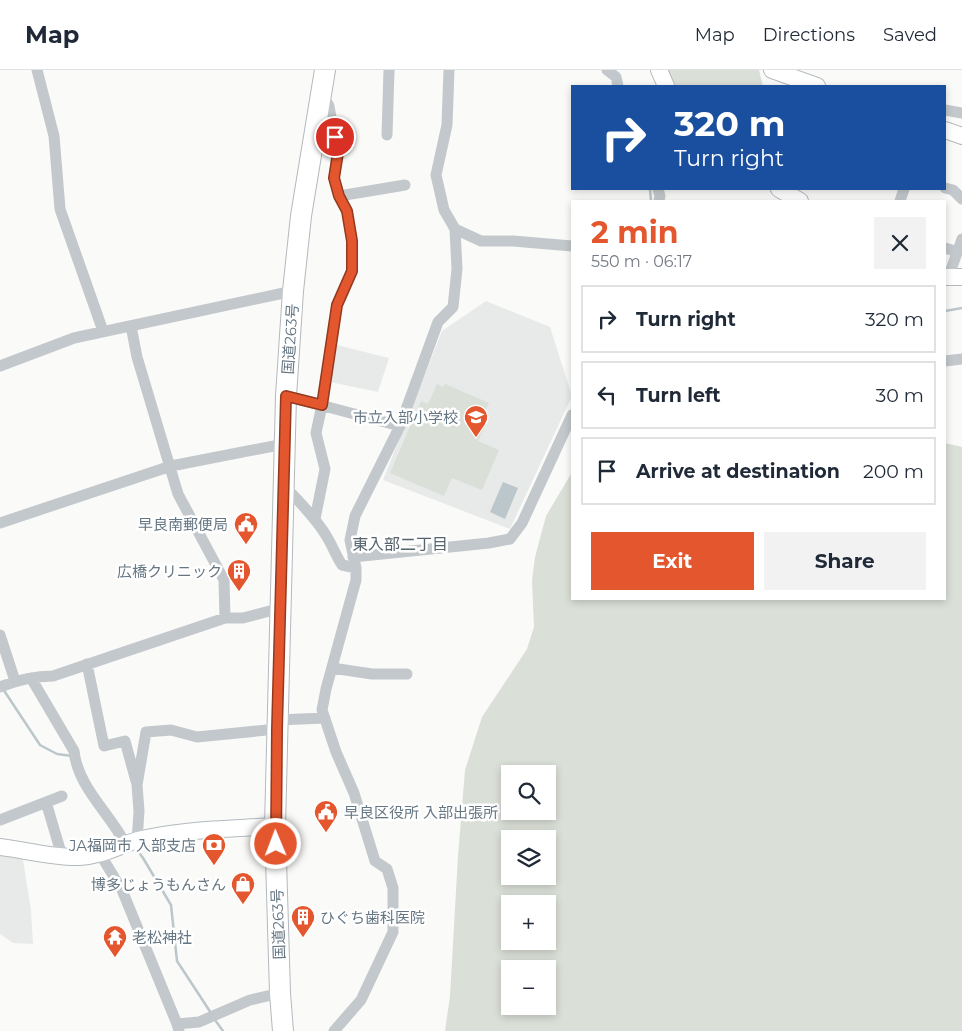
<!DOCTYPE html>
<meta charset="utf-8">
<style>
:root{--surface:#fff;--page:#f2f2f3;--text:#1f2937;--muted:#747a83;--line:#e0e1e3;--accent:#e4572e}
body{margin:0;font-family:Montserrat,"Noto Sans JP",sans-serif;background:var(--page);color:var(--text);height:100vh;display:flex;flex-direction:column;font-size:19px;white-space:nowrap}
*{box-sizing:border-box;margin:0}
p{font-size:16px;color:var(--muted)}
.icon{flex:none;width:28px;height:28px;fill:none;stroke:currentColor;stroke-width:2;stroke-linecap:round;stroke-linejoin:round}
.map{position:relative;flex:1;overflow:hidden}
.details{position:absolute;left:571px;top:130px;width:375px;height:400px;display:flex;flex-direction:column;background:var(--surface);border-radius:0px;box-shadow:0 2px 8px #0003}
.details>*{flex:none}
.guide{position:absolute;left:571px;top:15px;width:375px;height:105px;border-radius:0px;box-shadow:0 2px 8px #0003;background:#1a4fa0;color:#fff;overflow:hidden}
.tools{position:absolute;left:501px;top:695px;display:grid;gap:10px}
.tools a{display:grid;place-items:center;width:55px;height:55px;border-radius:0px;background:var(--surface);box-shadow:0 2px 8px #0003;font-size:25px}
.pin{position:absolute;display:grid;place-items:center;width:42px;height:42px;color:#fff;margin:-21px;border:2px solid #fff;border-radius:50%;box-shadow:0 1px 5px #0007}
.me{position:absolute;width:55px;margin:-28px;rotate:359deg;stroke-linejoin:round;filter:drop-shadow(0 0 4px #0008)}
.turn{display:flex;align-items:center;gap:18px;height:105px;padding:0 20px;font-size:22px}
.turn .icon{width:65px;height:65px;stroke-width:2.5}
.turn b{display:block;font-size:35px;line-height:42px}
.round{display:grid;place-items:center;flex:none;width:52px;height:52px;border-radius:0px;background:var(--page)}
.head{display:flex;align-items:center;justify-content:space-between;height:85px;padding:0 20px}
h1{font-size:30px;font-weight:700;line-height:38px;color:var(--accent)}
.primary-button{display:flex;gap:10px;margin-top:auto;padding:10px 20px}
.primary-button a{flex:1;height:58px;border-radius:0px;background:var(--accent);color:#fff;font-size:20px;font-weight:700;line-height:58px;text-align:center}
.primary-button a+a{background:var(--page);color:var(--text)}
ul{padding:0;list-style:none}
li{display:flex;align-items:center;gap:15px;height:68px;margin:0 10px 8px;padding:0 10px;border:2px solid var(--line);border-radius:0px}
li div{flex:1}
li b{display:block;font-size:19px}
li em{font-style:normal}
header{display:flex;align-items:center;gap:30px;box-sizing:border-box;height:70px;padding:0 25px;background:var(--surface);border-bottom:1px solid var(--line)}
header strong{font-size:24px}
nav{display:flex;gap:28px;margin-inline-start:auto;font-size:18px}
.map>svg:first-child{display:block}
</style>
<header>
<strong>Map</strong>
<nav><a>Map</a><a>Directions</a><a>Saved</a></nav>
</header>
<div class="map">
<svg width="962" height="961" viewBox="0 0 962 961">
<rect width="100%" height="100%" fill="#fafaf8"/>
<path fill="#e8e9e9" d="M486,231l64,26 22,69 -62,133 -127,-49 59,-149z
M337,275l52,13 -11,34 -48,-10z
M0,782l22,2 9,56 2,34 -20,-1 -13,-9z"/>
<path fill="#dadfd7" fill-rule="evenodd" d="M667,0h92l4,16h-89z
M437,314l6,3 2,-3 44,19 -9,18 6,3 -8,17 21,9 -17,40 -30,-12 -8,18 -54,-23 31,-72 7,3z
M945,373l17,4v584h-517l5,-35 8,-140 7,-86 17,-53 45,-68 7,-22 -2,-46 3,-24 11,-41 25,-42 1,-2v127h373zM510,704h38v37h-38zM510,769h38v37h-38zM510,834h38v37h-38zM510,899h38v37h-38z"/>
<path fill="#bbc7cb" d="M503,412l15,6 -13,31 -15,-7z"/>
<g fill="none" stroke-linecap="round" stroke-linejoin="round">
<path stroke="#bbc7cb" stroke-width="2.5" d="M650,119l1,12
M945,241l17,-3
M3,619l37,56 17,9 15,2
M135,777l8,11 28,47 6,56 34,52
M215,950l8,11"/>
<g stroke="#b3babf" stroke-width="18">
<path id="secondary" d="M659,0l7,16
M772,0l45,16
M945,60l17,6
M779,119l21,12
M945,207h17
M0,777c26,3 53,11 80,10 21,-1 38,-11 58,-17 43,-11 93,-11 137,-14"/>
</g>
<g stroke="#b4b9bd" stroke-width="22">
<path id="highway" d="M283,961l-3,-38 -5,-167 11,-430 7,-105 8,-75 24,-146"/>
</g>
<path stroke="#c3c8cc" stroke-width="11" d="M37,0l17,66 6,73 43,122
M607,0l9,7 2,9
M945,40l17,3
M387,65l2,-65
M945,118l8,2 9,9
M658,119l2,7 -1,5
M339,126l66,-11
M900,131l4,-12
M455,159l26,12h32l59,5
M945,178l13,4
M948,208l14,-39
M131,256l6,31 41,137 46,86 1,38
M945,291l17,-2
M0,296l74,-28 219,-47
M286,326l114,30
M283,423l9,1c13,14 26,27 35,43 6,10 9,19 15,28l14,3
M315,449l10,-50 -9,-36 6,-28 15,-100 15,-34v-30l-5,-30 -8,-15 -5,-18 3,-25 -8,-47 -4,-7 -6,-2
M0,453l171,-57 113,-22
M353,487l136,-14 21,-4 12,-16 50,-108
M0,565l15,46
M87,594l17,82 21,-5 11,40
M332,598l40,6h35
M31,608l43,73c4,37 36,62 52,94
M0,617c17,-7 34,-11 53,-11l172,-58h18l38,-10
M277,650l48,-2
M46,732l16,54
M0,750l62,-24
M137,771l2,-30 -2,-26 9,-53 25,-2 26,7 80,-8
M100,784l22,36 55,134
M179,961l-2,-7 22,-2 51,-22 30,-7
M334,961l27,-31 32,-68v-44l-6,-19 -12,-8 -21,-68 -18,-41 -14,-42 4,-21 30,-109v-12l-6,-28 5,-24 45,-90 38,-104 15,-15 4,-38 -2,-40 -11,-19 -8,-35 11,-50 2,-55"/>
<use href="#secondary" stroke="#fff" stroke-width="16"/>
<use href="#highway" stroke="#fff" stroke-width="20"/>
</g>
<g fill="none" stroke-linecap="round" stroke-linejoin="round">
<g stroke="#94391e" stroke-width="12">
<path id="route" d="M276,774l1,-115 9,-333 36,9 15,-100 15,-34v-30l-5,-30 -8,-15 -5,-18 4,-25 -3,-16"/>
</g>
<use href="#route" stroke="#e4572e" stroke-width="9"/>
</g>
<defs>
<g id="school-pin" transform="scale(1.25)"><path d="M0 17L-7.5 6A9.5 9.5 0 1 1 7.5 6Z" fill="#e4572e" stroke="#fff"/><path d="M0-5L7-2L0 1L-7-2ZM-4 1L0 2.5L4 1V4Q0 6-4 4Z" fill="#fff"/></g>
<g id="civic-pin" transform="scale(1.25)"><path d="M0 17L-7.5 6A9.5 9.5 0 1 1 7.5 6Z" fill="#e4572e" stroke="#fff"/><path d="M-.6-6.5H3V-4.5H.6V-3L4-1V1h2V6H-6V1h2V-1L-.6-3ZM-1.2 2.5V6h2.4V2.5Z" fill="#fff"/></g>
<g id="building-pin" transform="scale(1.25)"><path d="M0 17L-7.5 6A9.5 9.5 0 1 1 7.5 6Z" fill="#e4572e" stroke="#fff"/><path d="M-4-6H4V6H1V3H-1V6H-4ZM-2.5-4.3h1.7v1.8h-1.7ZM.8-4.3h1.7v1.8H.8ZM-2.5-1h1.7V.8h-1.7ZM.8-1h1.7V.8H.8Z" fill="#fff"/></g>
<g id="bank-pin" transform="scale(1.25)"><path d="M0 17L-7.5 6A9.5 9.5 0 1 1 7.5 6Z" fill="#e4572e" stroke="#fff"/><path d="M-6-4H6V4H-6ZM0-2.3a2.3 2.3 0 1 0 0 4.6a2.3 2.3 0 1 0 0-4.6Z" fill="#fff"/></g>
<g id="shop-pin" transform="scale(1.25)"><path d="M0 17L-7.5 6A9.5 9.5 0 1 1 7.5 6Z" fill="#e4572e" stroke="#fff"/><path d="M-5-2.5h2.3a2.7 3.5 0 0 1 5.4 0H5L5.5 6h-11ZM-1.5-2.5h3a1.5 2.3 0 0 0-3 0Z" fill="#fff"/></g>
<g id="temple-pin" transform="scale(1.25)"><path d="M0 17L-7.5 6A9.5 9.5 0 1 1 7.5 6Z" fill="#e4572e" stroke="#fff"/><path d="M0-6L5-2H3V0L6.5 2.5H4V6H1.5V3h-3V6H-4V2.5H-6.5L-3 0V-2H-5Z" fill="#fff"/></g>
</defs>
<g fill-rule="evenodd">
<use href="#school-pin" x="476" y="347"/>
<use href="#civic-pin" x="246" y="454"/>
<use href="#building-pin" x="239" y="501"/>
<use href="#civic-pin" x="326" y="742"/>
<use href="#bank-pin" x="214" y="775"/>
<use href="#shop-pin" x="243" y="814"/>
<use href="#building-pin" x="303" y="847"/>
<use href="#temple-pin" x="115" y="867"/>
</g>
<g text-anchor="middle" dominant-baseline="central" stroke-width="5" stroke-linejoin="round" paint-order="stroke">
<g font-size="15" fill="#657683" stroke="#fff">
<text transform="translate(290 269) rotate(-86)">国道263号</text>
<text transform="translate(278 854) rotate(-92)">国道263号</text>
</g>
<g font-size="15" fill="#657683" stroke="#fff" text-anchor="end">
<text x="458" y="347">市立入部小学校</text>
<text x="228" y="454">早良南郵便局</text>
<text x="222" y="501">広橋クリニック</text>
<text x="344" y="742" text-anchor="start">早良区役所 入部出張所</text>
<text x="196" y="775">JA福岡市 入部支店</text>
<text x="226" y="814">博多じょうもんさん</text>
<text x="320" y="847" text-anchor="start">ひぐち歯科医院</text>
<text x="132" y="867" text-anchor="start">老松神社</text>
</g>
<g font-size="16" fill="#57646e" stroke="#fff">
<text x="400" y="474">東入部二丁目</text>
</g>
</g>
</svg>
<div class="tools">
<a><svg class="icon" aria-label="search" viewBox="0 0 24 24"><circle cx="10" cy="10" r="6"/><path d="M15 15l6 6"/></svg></a>
<a><svg class="icon" aria-label="layers" viewBox="0 0 24 24"><path d="M12 4l9 5-9 5-9-5zM3 14l9 5 9-5"/></svg></a>
<a>+</a>
<a>−</a>
</div>
<div class="pin" style="left:335px;top:67px;background:#d93025"><svg class="icon" aria-label="arrive" viewBox="0 0 24 24"><path d="M6 21V4h12l-3 4 3 4H6"/></svg></div>
<svg class="me" style="left:276px;top:774px" viewBox="-20 -20 40 40"><circle r="17" fill="#e4572e" stroke="#fff" stroke-width="3"/><path d="M0-11L8 9 0 5-8 9z" fill="#fff"/></svg>
<div class="guide">
<div class="turn"><svg class="icon" aria-label="right" viewBox="0 0 24 24"><path d="M7 20v-9h11M14 6l5 5-5 5"/></svg><div><b>320 m</b>Turn right</div></div>
</div>
<section class="details">
<div class="head"><div><h1>2 min</h1><p>550 m · 06:17</p></div><a class="round"><svg class="icon" aria-label="close" viewBox="0 0 24 24"><path d="M6 6l12 12M18 6L6 18"/></svg></a></div>
<ul>
<li><svg class="icon" aria-label="right" viewBox="0 0 24 24"><path d="M7 20v-9h11M14 6l5 5-5 5"/></svg><div><b>Turn right</b></div><em>320 m</em></li>
<li><svg class="icon" aria-label="left" viewBox="0 0 24 24"><path d="M17 20v-9H6M10 6l-5 5 5 5"/></svg><div><b>Turn left</b></div><em>30 m</em></li>
<li><svg class="icon" aria-label="arrive" viewBox="0 0 24 24"><path d="M6 21V4h12l-3 4 3 4H6"/></svg><div><b>Arrive at destination</b></div><em>200 m</em></li>
</ul>
<div class="primary-button"><a>Exit</a><a>Share</a></div>
</section>
</div>
